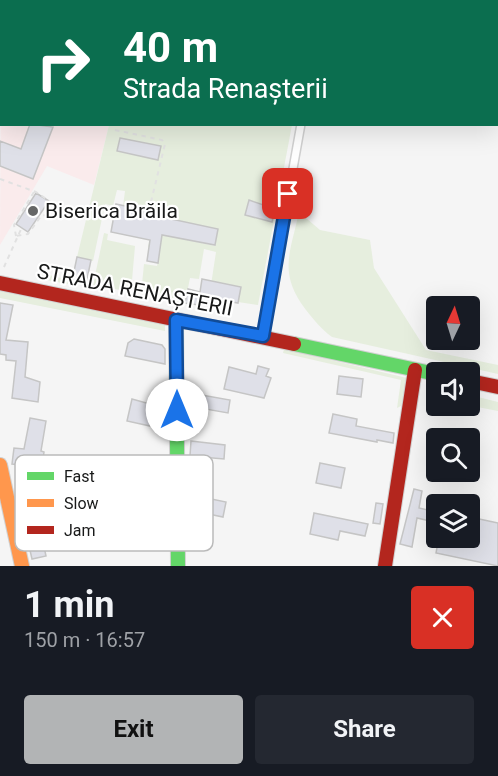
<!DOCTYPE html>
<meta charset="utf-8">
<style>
:root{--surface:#171b24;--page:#242831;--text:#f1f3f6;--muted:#9ea1a6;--accent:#b2b4b5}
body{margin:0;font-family:Roboto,sans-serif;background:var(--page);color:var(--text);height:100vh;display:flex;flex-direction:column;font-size:22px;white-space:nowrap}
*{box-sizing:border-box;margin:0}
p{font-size:20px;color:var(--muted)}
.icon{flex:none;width:33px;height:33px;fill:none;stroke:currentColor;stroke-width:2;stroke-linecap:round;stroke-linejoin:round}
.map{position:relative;height:566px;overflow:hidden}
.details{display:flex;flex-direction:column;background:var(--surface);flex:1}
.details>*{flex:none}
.hud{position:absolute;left:0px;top:0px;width:498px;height:126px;box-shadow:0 6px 24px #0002;background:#0b6e4f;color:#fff;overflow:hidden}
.needle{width:39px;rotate:4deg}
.buttons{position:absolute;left:426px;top:296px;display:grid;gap:12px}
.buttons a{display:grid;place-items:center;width:54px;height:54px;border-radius:6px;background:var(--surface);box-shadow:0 6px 24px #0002;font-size:30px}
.pin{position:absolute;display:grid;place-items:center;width:51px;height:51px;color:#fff;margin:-26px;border-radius:12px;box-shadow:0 3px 9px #0006}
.me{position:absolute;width:66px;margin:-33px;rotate:0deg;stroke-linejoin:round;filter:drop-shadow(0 0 4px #0008)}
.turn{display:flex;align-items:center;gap:21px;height:126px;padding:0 24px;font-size:27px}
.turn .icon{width:78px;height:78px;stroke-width:2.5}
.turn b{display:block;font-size:42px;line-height:51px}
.round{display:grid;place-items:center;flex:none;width:63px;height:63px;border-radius:6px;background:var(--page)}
.headline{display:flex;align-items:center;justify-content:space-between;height:102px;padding:0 24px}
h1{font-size:36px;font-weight:700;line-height:45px}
.cta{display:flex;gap:12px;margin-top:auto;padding:12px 24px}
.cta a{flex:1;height:69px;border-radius:6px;background:var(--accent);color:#111;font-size:24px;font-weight:700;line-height:69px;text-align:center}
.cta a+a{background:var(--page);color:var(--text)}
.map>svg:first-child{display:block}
</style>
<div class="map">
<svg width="498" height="566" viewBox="0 0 498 566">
<rect width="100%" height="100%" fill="#f5f5f5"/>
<path fill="#e4e5e9" d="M138,0h180l-180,1z"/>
<path fill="#faebec" d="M15,0h123l-123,1z
M1,30l1,94 107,1 -15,60 -47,-19 -47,79z"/>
<path fill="#e6eede" d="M109,125h183l-34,180 -20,-3 3,-15 -27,-5 -3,16h-2l7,-46 -12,-3 -5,30 -9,-1 -5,25 -44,-9 3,-30 13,2 3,-17 -12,-2 3,-15 64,14 3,-17 -75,-16 1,-3 -21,-4 2,-15 -8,-1 -4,16 -8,-2 -12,57 -16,-4z
M299,212l21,18 50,10 4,28 52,82 72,15v9l-166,-37c-11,-8 -18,-17 -26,-27 -28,-37 -16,-56 -7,-98z
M104,233l4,1 -1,6 28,6 -4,46 -38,-7z
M37,272l36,9v4l-37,-7z
M0,291l165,34v6l-165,-33z
M284,349l123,29 -6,28 -4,2 4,-28 -118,-27z
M470,395l28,7v9l-31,-6h3z"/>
<path fill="#dfe0e8" stroke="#c5c5c5" stroke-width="1.5" d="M30,124l23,3 -20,52 -33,-13v-25l21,8z
M120,138l41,8 -3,14 -41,-9z
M36,193l13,8 -21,31 -12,-8z
M249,200l26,9 -3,13 -27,-7z
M116,204l28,6 -1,3 75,16 -3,16 -53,-10 -4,28 -11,-2 3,-21 -39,-8z
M77,257l14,3 -5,24 -14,-3z
M202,279l39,8 -3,16 -37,-7 -2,9 -14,-2 3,-14 12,3z
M0,303l13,2 -7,35 22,2 -3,35 15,5 -2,20 -26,-4 4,-37 -10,-1v-5l-6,-1z
M134,339l28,6 3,4v15l-40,-8 3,-13z
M258,366l11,3 -3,7 5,2 -7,20 -40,-9 5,-22 27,7z
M339,376l24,3 -2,18 -24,-3z
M196,394l34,6 -2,13 -34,-6z
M132,399l18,5 -1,6 4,1 -3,15 -23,-5z
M333,414l24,5 -1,7 38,7 -1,10 -16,-3v2l-48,-9z
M30,418l16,3 -5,30 3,1 -2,15 -30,-3 2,-16 10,1z
M191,441l34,4 -1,14 -34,-3z
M320,463l25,5 -4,20 -25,-5z
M414,489l8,2 -3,17 13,3 -2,10 -13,-3 -5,29 -12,-3z
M197,496l29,6 -3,15 -29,-6z
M376,503l7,1 -3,20 -7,-1z
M32,510l34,4 -1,8h6l-1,13 -29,-2 5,23 -14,3 -3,-13z
M314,513l54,11 -3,12 -25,-5 -2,9 -28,-6z
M470,517l28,6v43l-62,-13 3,-16h31z"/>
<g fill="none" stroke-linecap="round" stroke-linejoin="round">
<g stroke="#d0d0d0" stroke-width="10">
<path id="lane" d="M326,2v-2
M263,336l38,-212"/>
</g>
<g stroke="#d0d0d0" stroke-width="16">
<path id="fast" d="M176,320l2,246
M294,344l142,30"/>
</g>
<g stroke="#d0d0d0" stroke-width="16">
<path id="slow" d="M0,465l22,101"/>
</g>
<g stroke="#d0d0d0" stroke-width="16">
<path id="jam" d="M0,283l294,61
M470,381l28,6
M385,566l30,-196"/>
</g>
<path stroke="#e1e1e1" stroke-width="2" stroke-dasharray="4.5 4.5" stroke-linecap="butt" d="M115,130l47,10 3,4 -15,62
M0,179l36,13 18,12 -7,11 -6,1 -13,18 -12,2
M16,236l-2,-11 20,-33
M4,267l18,-40"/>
<use href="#lane" stroke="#fefefe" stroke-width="7"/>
<use href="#fast" stroke="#63d668" stroke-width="14"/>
<use href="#slow" stroke="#ff974d" stroke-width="14"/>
<use href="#jam" stroke="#b3261e" stroke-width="14"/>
</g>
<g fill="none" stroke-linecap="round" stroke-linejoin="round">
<g stroke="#114b97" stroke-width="15">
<path id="route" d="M177,410l-1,-90 87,16 25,-142"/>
</g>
<use href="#route" stroke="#1a73e8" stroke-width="10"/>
</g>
<circle fill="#656666" stroke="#fff" stroke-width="2" cx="33" cy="211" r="6"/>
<g text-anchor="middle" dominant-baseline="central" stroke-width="4.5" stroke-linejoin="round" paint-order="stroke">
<g font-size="21" fill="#181919" stroke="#fff" text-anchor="start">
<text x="45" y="211">Biserica Brăila</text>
</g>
<g font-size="21" fill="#181919" stroke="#fff">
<text transform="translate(135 290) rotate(11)">STRADA RENAȘTERII</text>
</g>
</g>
<rect x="15" y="455" width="198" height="96" rx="9" fill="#fff" stroke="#bababa" stroke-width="1.5"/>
<rect x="27" y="472" width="27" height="8" fill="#63d668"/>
<rect x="27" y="499" width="27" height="8" fill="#ff974d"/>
<rect x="27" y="526" width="27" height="8" fill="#b3261e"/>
<g font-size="16" fill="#181919">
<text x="64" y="482">Fast</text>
<text x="64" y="509">Slow</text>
<text x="64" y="536">Jam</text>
</g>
</svg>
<div class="buttons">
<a><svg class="needle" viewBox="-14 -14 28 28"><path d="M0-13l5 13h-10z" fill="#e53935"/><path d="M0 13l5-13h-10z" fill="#9ea1a6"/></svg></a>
<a><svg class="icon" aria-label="sound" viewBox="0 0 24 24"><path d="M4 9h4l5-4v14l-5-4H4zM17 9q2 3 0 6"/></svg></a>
<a><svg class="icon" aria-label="search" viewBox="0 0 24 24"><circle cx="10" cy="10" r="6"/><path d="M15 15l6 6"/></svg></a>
<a><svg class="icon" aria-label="layers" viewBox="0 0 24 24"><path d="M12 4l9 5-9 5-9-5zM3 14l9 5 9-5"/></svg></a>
</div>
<div class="pin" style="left:288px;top:194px;background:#d93025"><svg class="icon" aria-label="arrive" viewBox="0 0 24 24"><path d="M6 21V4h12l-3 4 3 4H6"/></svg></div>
<svg class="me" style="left:177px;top:410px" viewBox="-20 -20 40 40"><circle r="19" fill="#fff"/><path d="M0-13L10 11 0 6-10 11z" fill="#1a73e8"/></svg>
<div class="hud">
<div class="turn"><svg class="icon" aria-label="right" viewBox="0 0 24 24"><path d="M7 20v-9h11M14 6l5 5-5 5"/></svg><div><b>40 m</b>Strada Renașterii</div></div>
</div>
</div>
<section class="details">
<div class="headline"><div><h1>1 min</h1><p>150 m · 16:57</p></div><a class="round" style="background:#d93025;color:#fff"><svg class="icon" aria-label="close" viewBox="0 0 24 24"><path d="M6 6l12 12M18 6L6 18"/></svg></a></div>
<div class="cta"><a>Exit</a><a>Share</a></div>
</section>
